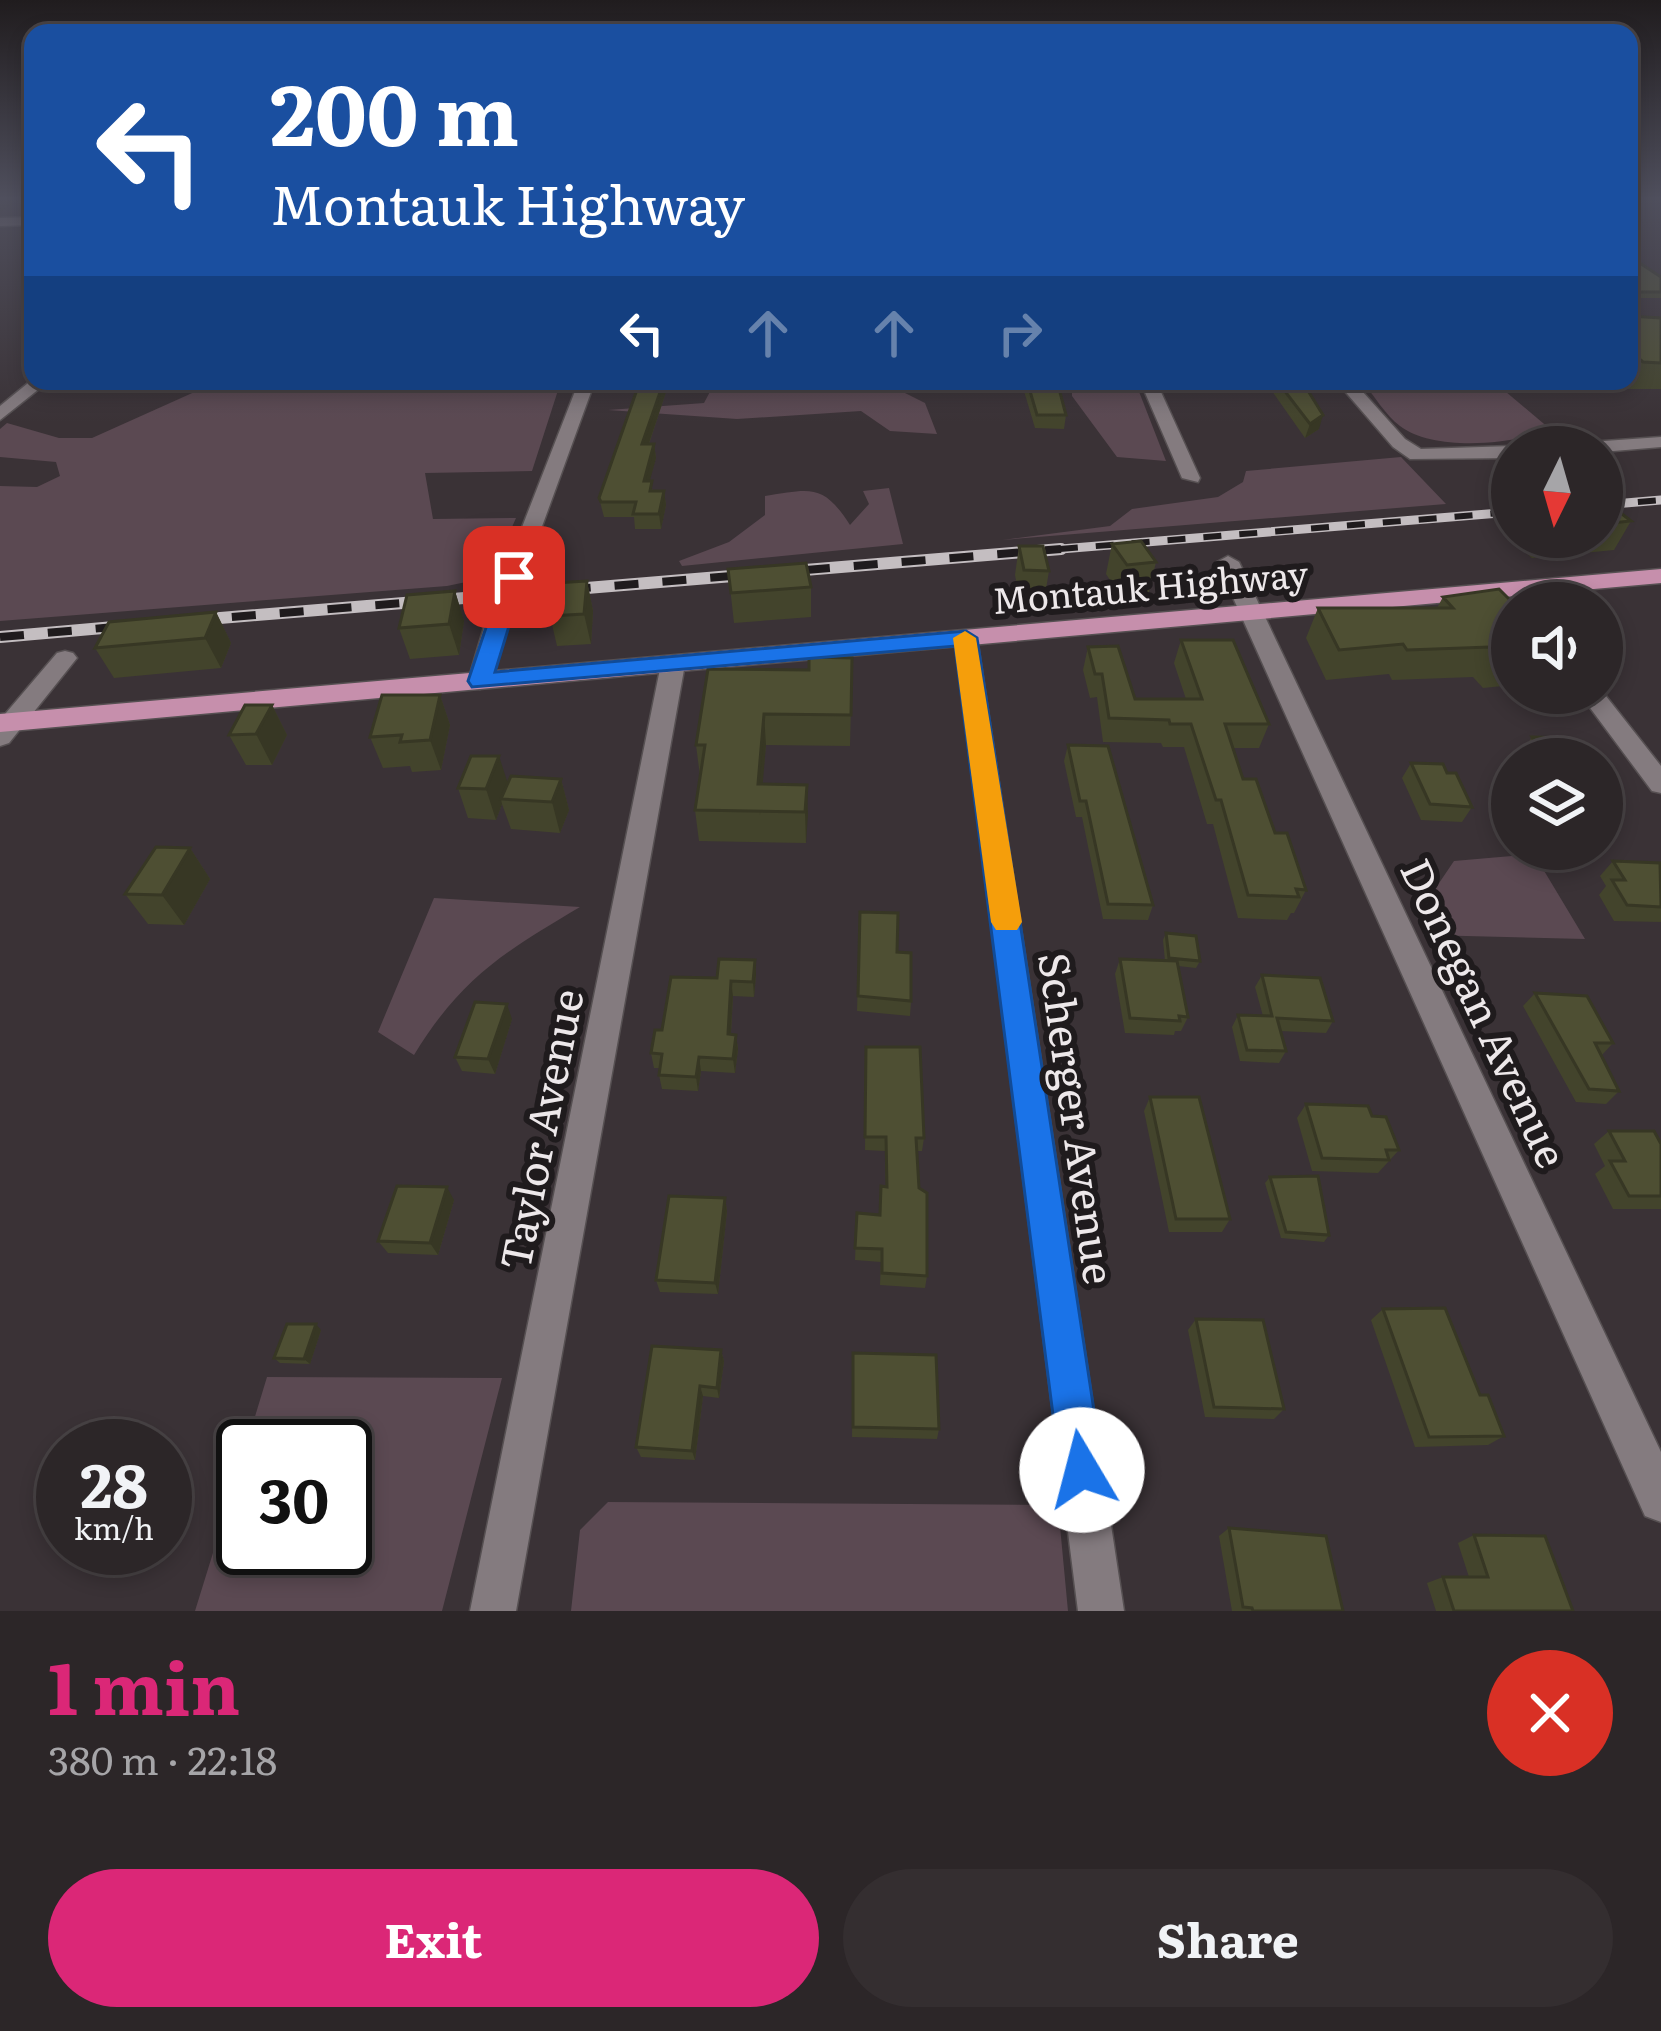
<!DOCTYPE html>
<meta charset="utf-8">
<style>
:root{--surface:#2c2628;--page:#342e30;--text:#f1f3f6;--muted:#a6a5a8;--line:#484345;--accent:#db2777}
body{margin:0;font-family:Literata,serif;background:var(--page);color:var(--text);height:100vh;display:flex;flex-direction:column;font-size:45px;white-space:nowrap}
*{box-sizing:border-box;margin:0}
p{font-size:39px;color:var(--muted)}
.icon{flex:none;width:66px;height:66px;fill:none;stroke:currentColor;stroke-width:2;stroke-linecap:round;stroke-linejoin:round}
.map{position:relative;height:1611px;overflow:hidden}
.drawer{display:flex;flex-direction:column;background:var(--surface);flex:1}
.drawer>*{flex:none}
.banner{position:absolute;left:24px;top:24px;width:1614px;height:366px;border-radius:24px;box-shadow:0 6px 18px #0003,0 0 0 3px var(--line);background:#1a4fa0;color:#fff;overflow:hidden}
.needle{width:78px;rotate:185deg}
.tools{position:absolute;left:1491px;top:426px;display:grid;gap:24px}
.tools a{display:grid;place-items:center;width:132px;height:132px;border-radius:50%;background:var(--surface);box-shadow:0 6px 18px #0003,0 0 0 3px var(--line);font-size:60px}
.speed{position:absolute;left:36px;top:1419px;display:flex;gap:24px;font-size:60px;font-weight:700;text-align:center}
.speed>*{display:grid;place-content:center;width:156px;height:156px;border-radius:50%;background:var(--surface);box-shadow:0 6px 18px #0003,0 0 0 3px var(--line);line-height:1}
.speed small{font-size:30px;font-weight:400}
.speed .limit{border:6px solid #111;border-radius:18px;background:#fff;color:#111}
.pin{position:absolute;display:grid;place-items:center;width:102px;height:102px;color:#fff;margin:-51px;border-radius:24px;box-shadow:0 6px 18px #0006}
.me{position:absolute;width:132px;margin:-66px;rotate:352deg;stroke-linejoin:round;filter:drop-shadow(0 0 9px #0008)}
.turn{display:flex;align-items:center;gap:42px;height:252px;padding:0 48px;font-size:54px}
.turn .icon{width:156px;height:156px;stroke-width:2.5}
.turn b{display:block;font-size:84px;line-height:102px}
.lanes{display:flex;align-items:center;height:114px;padding:0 48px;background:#0003;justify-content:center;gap:60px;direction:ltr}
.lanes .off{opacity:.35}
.round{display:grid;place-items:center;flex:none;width:126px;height:126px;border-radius:63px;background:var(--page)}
.summary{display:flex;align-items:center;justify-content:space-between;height:204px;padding:0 48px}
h1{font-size:72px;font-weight:700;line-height:90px;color:var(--accent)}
.action{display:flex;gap:24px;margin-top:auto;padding:24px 48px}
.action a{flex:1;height:138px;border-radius:72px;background:var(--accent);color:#fff;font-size:48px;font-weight:700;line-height:138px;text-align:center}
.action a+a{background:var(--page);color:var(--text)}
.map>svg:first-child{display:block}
</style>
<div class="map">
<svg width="1661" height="1611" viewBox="0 0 1661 1611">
<rect width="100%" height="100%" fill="#3a3236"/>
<path fill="#5b4952" d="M219,381h342l-29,90 -107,2 8,46 83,-1 -26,59 -43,9 -447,35v-135l37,1 23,-11 -4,-14 -56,-5v-28l7,-6 52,15h33z
M702,381h179l44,22 12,31 -47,-3 -29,-20 -124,8 -129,-9 96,-7 10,-19z
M1362,381h131l57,48c-36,16 -116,23 -150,-3 -15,-11 -26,-31 -38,-45z
M1091,386l47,3 28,72 -49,-4 -45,-61v-7z
M1401,457l45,47 -444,36 108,-14 22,-17 86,-12 25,-15 3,-11z
M889,488l14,56 -221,22 -3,-5 50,-19 36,-27v-19c46,-7 58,-13 85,29l19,-21 -6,-13z
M1534,854l51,85 -160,-4 8,-43 21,-31z
M434,898l146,9c-76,45 -119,71 -166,148l-36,-23z
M267,1377l235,1 -60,233h-247l48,-155v92h102v-102h-99z
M608,1502l450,3 10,106h-497l9,-81z"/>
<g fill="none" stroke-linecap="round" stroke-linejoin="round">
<g stroke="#565052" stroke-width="3">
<path id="street" d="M33,217v8l-33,1v-8z
M33,379l16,2 -49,39v-14z
M579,381h16l-86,236 -17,64 -12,8 -8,-3 -4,-5 19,-64z
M1140,381h16l44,97 -2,4 -16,-4z
M1336,381h17l52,58 16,10 91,-3v12l-102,1 -17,-12z
M1661,437v10l-59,5v-5h-21l9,-5z
M1228,556l11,6 422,890v70l-16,-6 -428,-954z
M966,631l11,7 147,973h-46l-123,-973z
M65,651l8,2 4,5 -68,85 -9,3v-26l57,-67z
M673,657l12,7 -169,947h-46l191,-947z
M1602,691l59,75v27l-9,-2 -73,-98z"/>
</g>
<g stroke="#565052" stroke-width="3">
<path id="primary" d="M1661,569v14l-1661,149v-18z"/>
</g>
<use href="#street" fill="#847b7f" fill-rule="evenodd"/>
<use href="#primary" fill="#c68fac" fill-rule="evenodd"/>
<g stroke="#c4bec1" stroke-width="9">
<path id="rail-far1" d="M1602,505l59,-5
M1024,552l488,-40"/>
</g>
<g stroke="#c4bec1" stroke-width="12">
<path id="rail" d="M184,621l877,-72
M0,637l137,-12"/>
</g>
<use href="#rail-far1" stroke="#1f1b1d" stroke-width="6" stroke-dasharray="18" stroke-linecap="butt"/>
<use href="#rail" stroke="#1f1b1d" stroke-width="8" stroke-dasharray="24" stroke-linecap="butt"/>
</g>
<path fill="#43442c" d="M1629,256l32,21v21h-32z
M1629,316l32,2v71h-33l-8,-8h9z
M1021,381h36l9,34 -2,14 -29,-1z
M1265,381h37l17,48 -14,9z
M666,392l-17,52h5l2,14 -7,23 4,10h11l2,14 -5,24h-26l-1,-12h-30l-5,-19z
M1602,500l29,21 -17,29 -82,8 -24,-22 4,-8v9h90z
M1112,544l44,18 -7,30 -29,3 -14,-21z
M1019,546l30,25 -5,30 -24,-1 -5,-25z
M728,569l83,18v30l-77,6z
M587,581l6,30 -2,33 -34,2 -7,-30z
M455,591l9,30 -5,34 -49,4 -11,-31z
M1443,597l69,6v82l-29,3 -10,-11 -81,3 -3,-6 -63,6 -20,-42 12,-30h119z
M216,612l15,31 -10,25 -107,10 -19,-30z
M1181,640l88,84 -10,24h-26l10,31 63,111 -12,23h-3l-4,7 -49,-2 -25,-94h-6l-23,-77h-21l-2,-4 -58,-1 -6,-45 -7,1 -7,-28 5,-23 47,52h51l-12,-36z
M852,658l-2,88 -84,-1 -4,39 45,1 -1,58 -107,-2 -4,-31 5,-34 -4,-31 113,-75z
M440,695l10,30 -9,45 -29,2 -2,-6 -27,2 -13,-31z
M272,705l15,30 -15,30h-26l-17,-30z
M1532,737l46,22h-58l3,-4 -1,-2z
M1068,745l85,160 -5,15 -45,-1 -21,-102h-6l-12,-56z
M1411,763l36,10 25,34 -10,15 -41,-2 -19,-42z
M561,779l8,31 -9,23 -49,-4 -9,-25 -6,16 -28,-2 -10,-30z
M190,848l20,31 -26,46 -36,-1 -23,-30z
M1613,861l48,3v58l-47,-1 -15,-26 7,-9 -6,-10z
M860,912l37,40 14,49 -1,15 -53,-5z
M1166,933l34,28 -4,7 -18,-2 10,51 -7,14h-6l-1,4 -49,-2 -10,-59 5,-15 45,2 -2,-21z
M755,960l1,15 -2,22 -21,-1 -2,38 5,1 2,14 -3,24 -34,-2 -3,20 -36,-2 -3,-14 1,-7h-6l-3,-15 11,-23 55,-52z
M1262,975l71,46 -7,12 -46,-2 6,20 -7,12 -39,-2 -8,-34 6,-12 25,1 -8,-29z
M1535,993l78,50 -11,12 17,36 -13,13 -30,-2 -53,-96z
M512,1019l-17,55 -33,-3 -7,-14z
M866,1047l58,91 -2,13h-5l10,125 -2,12 -45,-3 1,-23 -26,-2 2,-47 23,2 6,-28 -1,-36 -20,-1z
M1150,1097l80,122 -8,13h-53l-25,-121z
M1306,1104l66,12 27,34 -21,23 -66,-2 -15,-53z
M1609,1131l52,13v65h-48l-18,-35 10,-8 -11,-22z
M1270,1177l59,58 -5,7 -43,-4 -16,-55z
M725,1198l2,13 -9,83 -58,-2 -4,-12z
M454,1200l-16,55 -50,-2 -10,-12z
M1383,1309l97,86 24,41 -16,9 -73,2 -44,-127z
M1196,1319l88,90 -10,10 -69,-2 -17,-87z
M321,1330l-11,34 -30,-1 -6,-5z
M721,1350l3,11 -5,37 -16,-2 -8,64 -54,-3 -5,-10z
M853,1353l86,76 -2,10 -85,-2z
M1229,1528l114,83h-111l-13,-75z
M1474,1535l99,76h-137l-9,-28 16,-6h26l-11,-34z"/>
<path fill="#373724" d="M0,197h17l1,2 -18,13z
M664,381l2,11 -22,66 -2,-14z
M1323,415l-4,14 -14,9 5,-14z
M654,444l2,14 -10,37 -2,-14z
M664,491l2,14 -5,24 -2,-15z
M587,581l6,30 -2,33 -7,-30z
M455,591l9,30 -5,34 -10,-31z
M216,612l15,31 -10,25 -16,-30z
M440,695l10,30 -9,45 -11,-30z
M272,705l15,30 -15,30 -16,-31z
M764,714l2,31 -6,70 -2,-31z
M499,756l10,31 -8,12 1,5 -6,16 -10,-31z
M561,779l8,31 -9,23 -8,-31z
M807,785l1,30 -2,28 -1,-31z
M190,848l20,31 -26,46 -22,-30z
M755,960l1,15 -2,22 -1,-15z
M731,981l2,15 -3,52 -2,-14z
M507,1004l5,15 -17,55 -7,-15z
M736,1035l2,14 -3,24 -2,-14z
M699,1057l2,14 -3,20 -2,-14z
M447,1187l7,13 -16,55 -8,-12z
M725,1198l2,13 -9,83 -3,-11z
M316,1324l5,6 -11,34 -6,-5z
M721,1350l3,11 -5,37 -2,-10z
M700,1386l3,10 -8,64 -3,-9z"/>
<path fill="#4e4f33" stroke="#373724" stroke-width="3" d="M1629,256l32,21v15h-32z
M1629,316l32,2v45l-18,-1 -14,-12z
M640,381h24l-22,63h12l-10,37h8l-2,10h14l-5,23h-26l3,-12h-35l-2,-4z
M1027,381h30l9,34h-29z
M1277,381h25l21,34 -13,9z
M1602,500h2l27,21 -29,3z
M1141,541l15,21 -29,3 -15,-21z
M1019,546h24l6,25 -25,-1z
M806,563l5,24 -80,6 -3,-24z
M587,581l-3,33 -34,2 4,-33z
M1499,589l14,14 -1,17 -11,2 11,11v23l-12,1 -10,-10 -83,3 -4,-6 -64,6 -21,-42h135l-10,-11z
M455,591l-6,33 -50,4 8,-33z
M216,612l-11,26 -110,10 14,-26z
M1181,640h52l36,84h-44l18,55h13l19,54h12l19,57 -10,-1 3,8 -51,-2 -27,-95h-5l-25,-76h-21l-1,-4 -60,-2 -7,-44h-7l-7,-27 30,-1 17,53h67z
M809,657l43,1 -1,57 -87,-1 -6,70 49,1 -2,27 -110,-2 10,-65h-9l12,-76 101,1z
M382,695h58l-10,45 -30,2 2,-7 -32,2z
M245,705h27l-16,29 -27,1z
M1532,737l34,1 12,21h-39l-9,-15h6z
M1068,745l40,1 45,159 -45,-1 -22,-103h-6z
M471,756h28l-13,33 -28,-1z
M1411,763l32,1 4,9h9l16,34 -42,-3z
M511,776l50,3 -9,23 -51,-3z
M156,847l34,1 -28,47 -37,-1z
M1613,861l47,2 1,44 -34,-2 -15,-25h13z
M860,912l38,1 -1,39 14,1v48l-53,-5z
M1166,933l30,3 4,25 -31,-3z
M719,959l36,1 -2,22 -22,-1 -3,53 8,1 -3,24 -34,-2 -3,20 -37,-2 3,-21 -11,-1 4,-23h7l9,-53 46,1z
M1120,959l57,2 11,56 -9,-1 1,5 -50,-3z
M1262,975l58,3 13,43 -56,-3 9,33 -39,-1 -9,-35 34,1z
M1535,993l52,3 26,47h-18l24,48 -30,-2z
M475,1002l32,2 -19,55 -33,-2z
M866,1047h54l4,91h-8l3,50 8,5v83l-45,-3v-24l-27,-1 2,-35 23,2 1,-29 6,1 -1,-50h-21z
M1150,1097h49l31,122h-54z
M1306,1104l62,2 4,10 14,1 13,33h-13l3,10 -67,-2z
M1609,1131h45l7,13v52h-32l-19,-35h15z
M1318,1176l11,59 -43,-3 -16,-55z
M397,1186l50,1 -17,56 -52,-2z
M669,1196l56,2 -10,85 -59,-3z
M1445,1308l35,87h8l16,41 -75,1 -46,-128z
M1196,1319l67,1 21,89 -70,-2z
M287,1324h29l-12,35 -30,-1z
M652,1346l69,4 -4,38 -17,-2 -8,65 -56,-4z
M853,1353l83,2 3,74 -86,-2z
M1229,1528l97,8 17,75h-90l-1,-3 -9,-1z
M1474,1535l71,1 28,75h-119l-11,-34h45z"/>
<linearGradient id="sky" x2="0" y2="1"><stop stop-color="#201c1e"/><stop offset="0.47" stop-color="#4f4f5d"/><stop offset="1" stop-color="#4f4f5d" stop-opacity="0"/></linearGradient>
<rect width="1661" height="422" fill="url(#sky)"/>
<path fill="#1a73e8" stroke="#114b97" stroke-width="3" d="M514,570l10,7 -29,95 471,-41 11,7 126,832 -6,15 -15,7 -16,-7 -6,-15 -105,-824 -483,41 -4,-6 35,-104z"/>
<path fill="#f59e0b" d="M965,631l11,7 46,284 -5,8h-21l-5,-8 -38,-284z"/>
<g text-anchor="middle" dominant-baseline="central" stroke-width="12" stroke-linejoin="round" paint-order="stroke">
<g font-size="36" fill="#ede8ea" stroke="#1f1b1d">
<text transform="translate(1150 585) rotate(-5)">Montauk Highway</text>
</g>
<g font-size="42" fill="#ede8ea" stroke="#1f1b1d">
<text transform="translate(1486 1012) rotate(65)">Donegan Avenue</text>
<text transform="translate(1079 1118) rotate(82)">Scherger Avenue</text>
<text transform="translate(539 1129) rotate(-79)">Taylor Avenue</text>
</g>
</g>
</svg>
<div class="tools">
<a><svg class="needle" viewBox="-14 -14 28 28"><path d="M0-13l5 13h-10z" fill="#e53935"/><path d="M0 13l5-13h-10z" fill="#a6a5a8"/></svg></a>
<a><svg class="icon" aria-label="sound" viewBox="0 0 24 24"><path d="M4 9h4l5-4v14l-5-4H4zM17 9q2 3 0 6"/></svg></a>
<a><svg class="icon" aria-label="layers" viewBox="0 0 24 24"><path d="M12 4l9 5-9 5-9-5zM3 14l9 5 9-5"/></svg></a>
</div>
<div class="speed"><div>28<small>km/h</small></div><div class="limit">30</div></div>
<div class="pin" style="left:514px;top:577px;background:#d93025"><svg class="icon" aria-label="arrive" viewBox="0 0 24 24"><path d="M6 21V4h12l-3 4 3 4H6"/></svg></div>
<svg class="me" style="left:1082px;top:1470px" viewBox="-20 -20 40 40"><circle r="19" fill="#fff"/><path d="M0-13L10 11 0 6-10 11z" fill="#1a73e8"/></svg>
<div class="banner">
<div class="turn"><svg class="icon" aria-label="left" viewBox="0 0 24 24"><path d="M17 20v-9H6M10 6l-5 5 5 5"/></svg><div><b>200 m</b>Montauk Highway</div></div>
<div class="lanes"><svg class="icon" aria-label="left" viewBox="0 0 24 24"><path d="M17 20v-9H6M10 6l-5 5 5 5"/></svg><svg class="icon off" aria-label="ahead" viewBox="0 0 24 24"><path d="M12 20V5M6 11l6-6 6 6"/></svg><svg class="icon off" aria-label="ahead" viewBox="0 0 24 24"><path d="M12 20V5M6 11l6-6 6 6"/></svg><svg class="icon off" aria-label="right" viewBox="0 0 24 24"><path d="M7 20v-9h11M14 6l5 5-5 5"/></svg></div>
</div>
</div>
<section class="drawer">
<div class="summary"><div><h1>1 min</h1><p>380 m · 22:18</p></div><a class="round" style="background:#d93025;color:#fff"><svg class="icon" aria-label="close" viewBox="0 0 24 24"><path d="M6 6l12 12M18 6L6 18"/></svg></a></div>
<div class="action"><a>Exit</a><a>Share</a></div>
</section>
